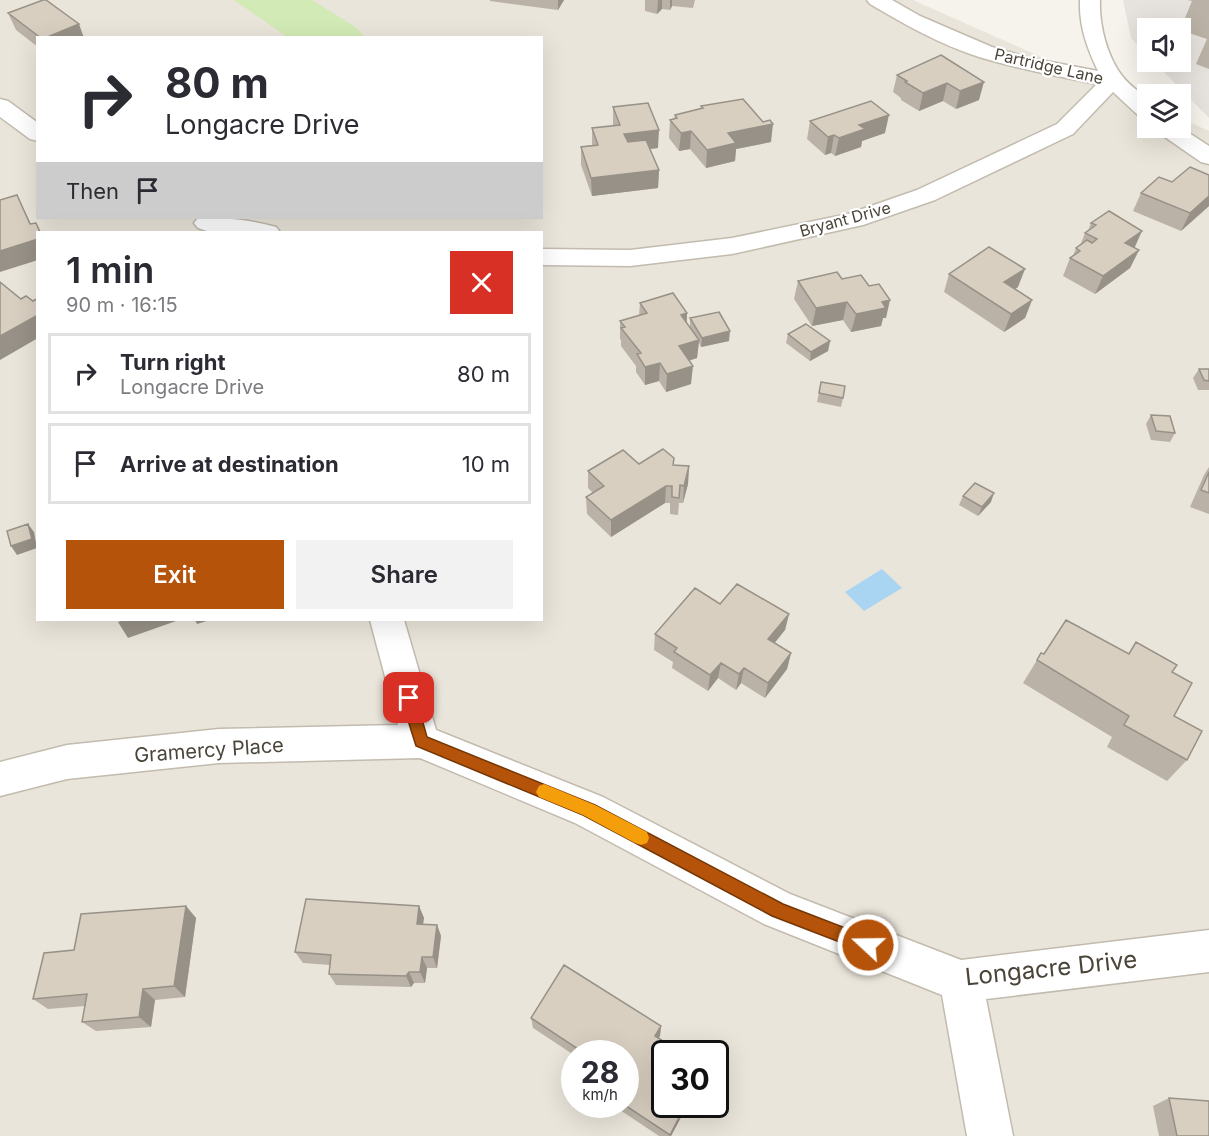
<!DOCTYPE html>
<meta charset="utf-8">
<style>
:root{--surface:#fff;--page:#f2f2f3;--text:#2b2b33;--muted:#7c7c81;--line:#e1e1e2;--accent:#b45309}
body{margin:0;font-family:Inter,sans-serif;background:var(--page);color:var(--text);height:100vh;display:flex;flex-direction:column;font-size:22px;white-space:nowrap}
*{box-sizing:border-box;margin:0}
p{font-size:20px;color:var(--muted)}
.icon{flex:none;width:33px;height:33px;fill:none;stroke:currentColor;stroke-width:2;stroke-linecap:round;stroke-linejoin:round}
.map{position:relative;flex:1;overflow:hidden}
.details{position:absolute;left:36px;top:231px;width:507px;height:390px;display:flex;flex-direction:column;background:var(--surface);border-radius:0px;box-shadow:0 6px 24px #0002}
.details>*{flex:none}
.top-card{position:absolute;left:36px;top:36px;width:507px;height:183px;border-radius:0px;box-shadow:0 6px 24px #0002;background:#fff;color:var(--text);overflow:hidden}
.controls{position:absolute;left:1137px;top:18px;display:grid;gap:12px}
.controls a{display:grid;place-items:center;width:54px;height:54px;border-radius:0px;background:var(--surface);box-shadow:0 6px 24px #0002;font-size:30px}
.speed{position:absolute;left:561px;top:1040px;display:flex;gap:12px;font-size:30px;font-weight:700;text-align:center}
.speed>*{display:grid;place-content:center;width:78px;height:78px;border-radius:50%;background:var(--surface);box-shadow:0 6px 24px #0002;line-height:1}
.speed small{font-size:15px;font-weight:400}
.speed .limit{border:3px solid #111;border-radius:9px;background:#fff;color:#111}
.pin{position:absolute;display:grid;place-items:center;width:51px;height:51px;color:#fff;margin:-26px;border-radius:12px;box-shadow:0 3px 9px #0006}
.me{position:absolute;width:66px;margin:-33px;rotate:291deg;stroke-linejoin:round;filter:drop-shadow(0 0 4px #0008)}
.turn{display:flex;align-items:center;gap:21px;height:126px;padding:0 30px;font-size:27px}
.turn .icon{width:78px;height:78px;stroke-width:2.5}
.turn b{display:block;font-size:42px;line-height:51px}
.then{display:flex;align-items:center;height:57px;padding:0 30px;background:#0003;gap:12px;font-size:22px}
.round{display:grid;place-items:center;flex:none;width:63px;height:63px;border-radius:0px;background:var(--page)}
.head{display:flex;align-items:center;justify-content:space-between;height:102px;padding:0 30px}
h1{font-size:36px;font-weight:600;line-height:45px}
.action{display:flex;gap:12px;margin-top:auto;padding:12px 30px}
.action a{flex:1;height:69px;border-radius:0px;background:var(--accent);color:#fff;font-size:24px;font-weight:600;line-height:69px;text-align:center}
.action a+a{background:var(--page);color:var(--text)}
ul{padding:0;list-style:none}
li{display:flex;align-items:center;gap:18px;height:81px;margin:0 12px 9px;padding:0 18px;border:3px solid var(--line);border-radius:0px}
li div{flex:1}
li b{display:block;font-size:22px}
li em{font-style:normal}
.map>svg:first-child{display:block}
</style>
<div class="map">
<svg width="1209" height="1136" viewBox="0 0 1209 1136">
<rect width="100%" height="100%" fill="#f6f3ec"/>
<path fill="#eae5da" fill-rule="evenodd" d="M0,0h913l234,104 1,24h32l1,-10 28,13v1005h-1209zM38,38h504v180h-504zM38,232h504v388h-504zM574,1053h52v51h-52zM664,1053h52v51h-52z"/>
<path fill="#e6e2dd" d="M1123,0h86v118l-55,-56h26v-34h-32l-1,26 -16,-16z"/>
<path fill="#d2eab5" d="M234,0h78l45,28 7,9h-77z"/>
<path fill="#a9d4f2" d="M882,569l20,19 -38,23 -19,-19z"/>
<g fill="none" stroke-linecap="round" stroke-linejoin="round">
<g stroke="#c2bbae" stroke-width="3">
<path id="minor" d="M867,0h25l28,16 72,31 38,11 68,13c-11,-23 -19,-45 -18,-71h20c-1,25 7,57 23,77 6,8 17,15 25,23v19l-8,-2 -27,-25 -40,42 -138,66 -72,25 -131,29 -102,12 -88,-1v-16l88,1 102,-12 116,-24 69,-24 140,-66 40,-40c-40,-8 -79,-15 -118,-27 -38,-12 -75,-33 -109,-53z
M0,99l8,2 30,22v18l-8,-2 -30,-22z
M1180,127l29,19v18l-8,-2 -42,-29 -3,-5z
M198,218c26,-1 53,2 78,9l4,5 -73,-1 -9,-3 -4,-5z
M370,620h34l32,110 167,67 187,97 171,66 248,-30v42l-223,27 27,137h-46l-25,-141 -178,-71 -189,-101 -155,-65 -201,5 -152,16 -67,17v-34l67,-17 152,-16 179,-4z"/>
</g>
<use href="#minor" fill="#fff" fill-rule="evenodd"/>
</g>
<path fill="#bab2a6" d="M490,0h74l-6,10 -68,-9z
M645,0h50l-2,8 -21,-2 -2,4 -8,-1 -5,5 -12,-3z
M1188,0h21v69l-13,-5 11,-25 -27,-9 12,-29z
M8,13l76,25h-46v9l-22,-17z
M941,55l38,45 -23,9 -13,-8 -24,10 -18,-11v-2l-8,-6 4,-17z
M701,106l70,36 -35,7 -1,12 -29,7 -16,-19 -11,2 -10,-13 1,-18 4,-1 1,-4 26,-6z
M613,107l45,41 -8,1 9,21 -1,18 -66,8 -11,-31v-18l11,-2v-17l21,-2z
M810,121l75,12 -23,8 -1,6 -26,9 -4,-3 -6,2 -18,-16z
M1209,175v31l-28,25 -48,-20 8,-18 31,-11z
M1091,223l48,27 -9,18 -35,26 -32,-18 7,-18 3,-2 3,-8 4,-2 5,-13 3,-2z
M949,274l69,13 -3,2 17,11 -7,18 -21,14 -60,-40z
M842,279l44,39h-3l-2,8 -30,6 -8,-12 -31,6 -18,-27 4,-18z
M640,303l47,10v10l3,4v-9l39,23 -28,6 -2,-4 -2,15 -8,3 2,23 -25,8 -7,-11 -14,4 -9,-13v-6l-15,-20v-6l-1,-1v-18l19,-6z
M788,334l42,7 -2,10 -18,10 -24,-18z
M1199,369h10v21h-11l-5,-12z
M821,382l22,16 -2,9 -24,-5z
M1151,415l24,18 -5,9 -19,-2 -5,-16z
M674,458l-1,7 16,1 -1,18 -5,19h-4l-1,12 -8,-1v-11h-5l-54,34 -24,-23 -1,-17 7,-4 -5,-5v-17z
M1209,467v47l-19,-7 14,-32z
M963,496l28,6 -13,14 -19,-11z
M720,604l69,10 -4,16 -11,13 17,10 -4,16 -22,29 -24,-15 -5,7 -18,-12 -10,13 -36,-23 1,-6 -19,-12 1,-16z
M1136,642l36,30 2,44 13,44 -20,21 -60,-34 5,-10 -89,-54 14,-23 7,-6h84z
M186,906l10,12 -11,79 -30,3 -4,27 -55,4 -14,-9 3,-16 -37,3 -15,-10z
M419,906l5,12 -1,6 14,1 4,11 -4,32h-10l-2,15h-11l-3,4 -75,-2 -7,-11 1,-9 -27,-2 -8,-11z
M531,1018l130,8 -1,10 -2,2 6,66h24l-17,32h-12l-48,-32h15v-51h-52v2l-41,-27z
M1169,1098l40,38h-50l-6,-30z"/>
<path fill="#979187" d="M558,0h6l-6,10z
M658,0h4v9l-5,5z
M670,0h2v6l-2,4z
M79,24l5,14h-39z
M984,82l-5,18 -23,9 4,-18z
M947,83l-4,18 -24,10 4,-18z
M889,115l-4,18 -23,8 -1,6 -26,9 4,-18 20,-13z
M773,124l-2,18 -35,7 -1,12 -29,7 1,-18 21,-17z
M659,130l-1,18 -34,4v-18z
M691,131l-1,18 -11,2 2,-18z
M834,135l-3,18 -6,2 3,-18z
M659,170l-1,18 -66,8 -1,-18z
M17,195l21,44v21l-38,12v-21z
M1209,196v10l-28,25 9,-18z
M1142,231l-8,18 -9,-6z
M1139,250l-9,18 -35,26 8,-18z
M1025,269l-7,18 -20,13 6,-18z
M890,300l-4,18h-3l-2,8 -30,6 5,-18 26,-12z
M1032,300l-7,18 -21,14 7,-18z
M847,302l-4,18 -31,6 4,-18z
M687,313l-1,18 -5,-16z
M38,315v23l-38,22v-24z
M730,331l-1,10 -28,6 1,-9z
M699,340l-2,18 -20,6 2,-18z
M830,341l-2,10 -18,10 1,-9z
M660,363l-1,18 -14,4v-18z
M693,366l-2,18 -25,8 1,-18z
M689,466l-1,18 -5,19 1,-17z
M666,486l-1,17 -54,34v-17z
M994,493l-3,9 -13,14 4,-9z
M28,524l6,8 3,16 -20,7 -6,-9z
M789,614l-4,16 -20,25 3,-16z
M124,620h55l-51,18 -10,-16z
M195,620h15l-13,4z
M791,653l-4,16 -22,29 3,-15z
M721,663l-3,15 -10,13 2,-16z
M744,668l-3,15 -5,7 3,-16z
M186,906l10,12 -11,79 -11,-11z
M419,906l5,12 -3,18 -4,-12z
M437,925l4,11 -4,32 -4,-11z
M422,957l5,11 -2,15 -5,-11z
M409,972l5,11 -3,4 -5,-11z
M143,989l12,11 -4,27 -12,-10z
M661,1026l-1,10 -6,9 1,-9z
M686,1104h2l-17,32h-1z"/>
<path fill="#d8cfc1" stroke="#979187" stroke-width="1.5" d="M43,0h3l33,24 -34,14h-4l-33,-25z
M941,55l43,27 -24,9 -13,-8 -24,10 -18,-11 2,-1 -10,-6z
M743,99l20,23 7,-2 3,4 -45,9 8,10 -29,7 -16,-19 -10,2 -11,-13 7,-2 -2,-3 28,-7 -2,-2z
M871,101l18,14 -30,10 6,4 -26,9 -5,-3 -6,2 -18,-16z
M648,103l11,27 -35,4 4,8 18,-2 13,30 -68,8 -10,-31 17,-2 -6,-17 28,-3 -7,-18z
M1190,167l19,8v21l-19,17 -49,-20 18,-16 13,5z
M17,195l13,29 6,-1 4,9h-2v7l-38,12v-51z
M1109,211l33,20 -17,12 14,7 -36,26 -33,-18 10,-7 -4,-3 11,-8 5,3 5,-4 -12,-6 11,-8 -5,-2z
M989,247l36,22 -21,13 28,18 -21,14 -62,-40z
M837,272l5,7 19,-4 8,11 10,-2 11,16 -8,2 4,6 -30,6 -9,-12 -31,6 -18,-27z
M0,282l21,17 5,-3 7,5 5,-3v17l-38,21z
M673,293l14,20 -6,2 18,25 -20,6 14,20 -26,8 -7,-11 -15,4 -8,-13 4,-1 -20,-25 4,-1 -5,-6 27,-8 -7,-10z
M719,312l11,19 -28,7 -12,-20z
M806,324l24,17 -19,11 -23,-18z
M1199,369h10v12l-5,-1z
M821,382l24,4 -2,12 -24,-5z
M1151,415l19,1 5,17 -19,-2z
M663,449l11,9 -1,7 16,1 -5,20 -4,-1 -1,13 -7,-1v-11h-6l-55,34 -25,-23 18,-11 -16,-15 35,-21 16,14z
M1209,472v21l-8,-3z
M975,483l19,10 -12,14 -19,-11z
M28,524l4,15 -21,7 -4,-15z
M737,584l52,30 -21,25 23,14 -23,30 -24,-15 -5,6 -18,-11 -11,12 -36,-23 3,-4 -22,-14 40,-46 25,16z
M1066,620l63,34 7,-12 41,23 -5,7 20,11 -18,33 28,15 -15,29 -63,-35 5,-9 -92,-56 4,-7 3,1z
M306,899l113,7 -2,18 20,1 -4,32h-11l-2,15h-11l-3,4 -77,-2 2,-19 -36,-3z
M186,906l-12,80 -31,3 -4,28 -57,5 5,-28 -54,5 11,-46 30,-3 7,-36z
M564,965l97,61 -6,10 27,17h-18v51h22l-16,31 -47,-31h3v-51h-42l-53,-35z
M1169,1098l40,3v35h-32z"/>
<path fill="#b45309" stroke="#753606" stroke-width="1.5" d="M409,691l5,2 2,5 11,39 168,68 188,99 91,35 2,6 -2,6 -6,2 -96,-37 -189,-101 -167,-69 -15,-48 2,-5z"/>
<path fill="#f59e0b" d="M544,784l51,21 52,27 2,6 -2,5 -6,2 -6,-2 -52,-28 -44,-18 -3,-5 3,-6z"/>
<g text-anchor="middle" dominant-baseline="central" stroke-width="4.5" stroke-linejoin="round" paint-order="stroke">
<g font-size="16" fill="#4b4439" stroke="#fff">
<text transform="translate(1049 66) rotate(13)">Partridge Lane</text>
<text transform="translate(845 219) rotate(-15)">Bryant Drive</text>
</g>
<g font-size="20" fill="#4b4439" stroke="#fff">
<text transform="translate(209 750) rotate(-4)">Gramercy Place</text>
</g>
<g font-size="24" fill="#4b4439" stroke="#fff">
<text transform="translate(1051 968) rotate(-6)">Longacre Drive</text>
</g>
</g>
</svg>
<div class="controls">
<a><svg class="icon" aria-label="sound" viewBox="0 0 24 24"><path d="M4 9h4l5-4v14l-5-4H4zM17 9q2 3 0 6"/></svg></a>
<a><svg class="icon" aria-label="layers" viewBox="0 0 24 24"><path d="M12 4l9 5-9 5-9-5zM3 14l9 5 9-5"/></svg></a>
</div>
<div class="speed"><div>28<small>km/h</small></div><div class="limit">30</div></div>
<div class="pin" style="left:409px;top:698px;background:#d93025"><svg class="icon" aria-label="arrive" viewBox="0 0 24 24"><path d="M6 21V4h12l-3 4 3 4H6"/></svg></div>
<svg class="me" style="left:868px;top:945px" viewBox="-20 -20 40 40"><circle r="17" fill="#b45309" stroke="#fff" stroke-width="3"/><path d="M0-11L8 9 0 5-8 9z" fill="#fff"/></svg>
<div class="top-card">
<div class="turn"><svg class="icon" aria-label="right" viewBox="0 0 24 24"><path d="M7 20v-9h11M14 6l5 5-5 5"/></svg><div><b>80 m</b>Longacre Drive</div></div>
<div class="then">Then<svg class="icon" aria-label="arrive" viewBox="0 0 24 24"><path d="M6 21V4h12l-3 4 3 4H6"/></svg></div>
</div>
<section class="details">
<div class="head"><div><h1>1 min</h1><p>90 m · 16:15</p></div><a class="round" style="background:#d93025;color:#fff"><svg class="icon" aria-label="close" viewBox="0 0 24 24"><path d="M6 6l12 12M18 6L6 18"/></svg></a></div>
<ul>
<li><svg class="icon" aria-label="right" viewBox="0 0 24 24"><path d="M7 20v-9h11M14 6l5 5-5 5"/></svg><div><b>Turn right</b><p>Longacre Drive</p></div><em>80 m</em></li>
<li><svg class="icon" aria-label="arrive" viewBox="0 0 24 24"><path d="M6 21V4h12l-3 4 3 4H6"/></svg><div><b>Arrive at destination</b></div><em>10 m</em></li>
</ul>
<div class="action"><a>Exit</a><a>Share</a></div>
</section>
</div>
